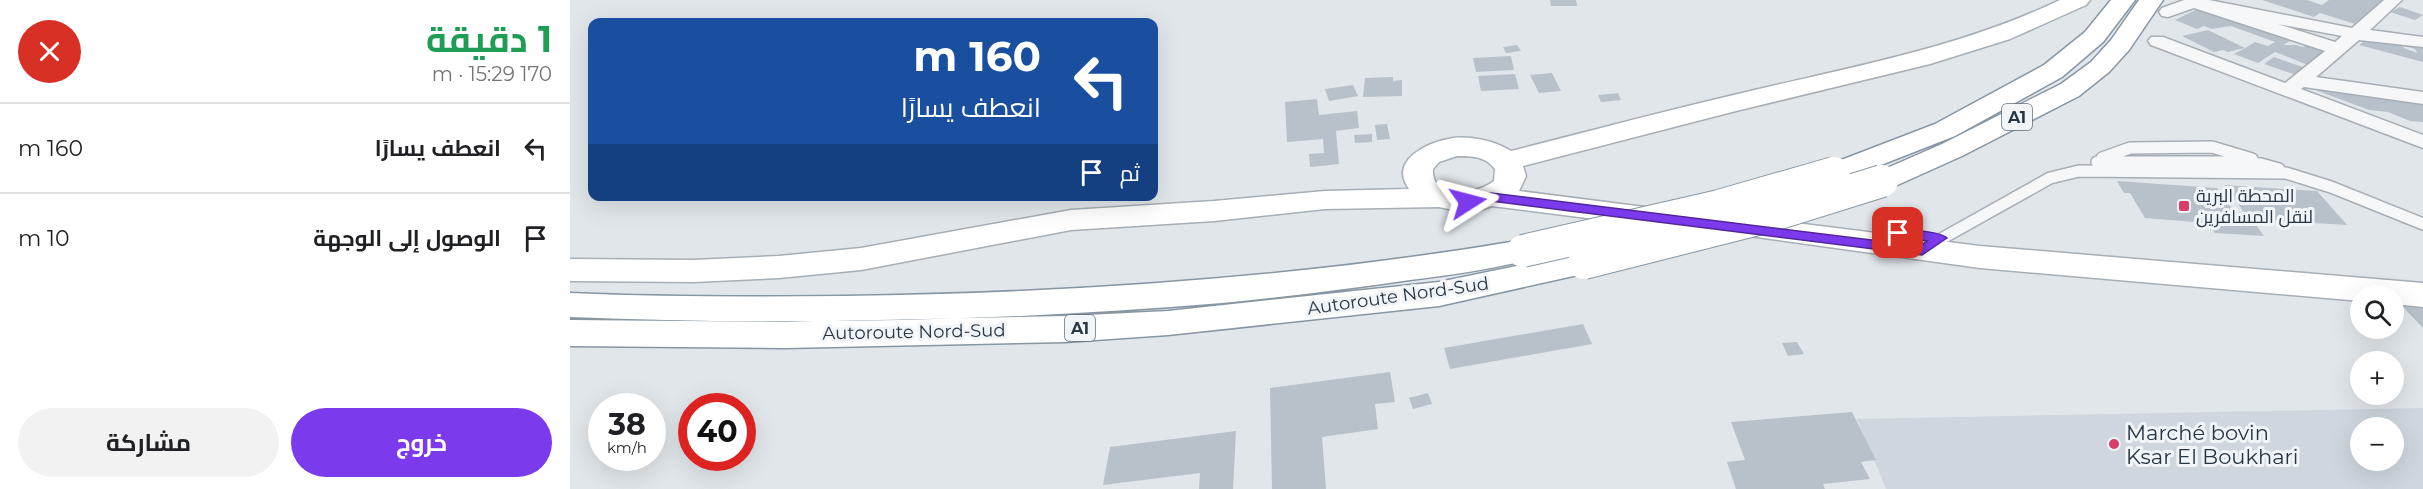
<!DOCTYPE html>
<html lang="ar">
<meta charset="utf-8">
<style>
:root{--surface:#fff;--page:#f2f2f2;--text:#202124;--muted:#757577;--line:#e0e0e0;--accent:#7c3aed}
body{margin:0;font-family:Montserrat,Cairo,sans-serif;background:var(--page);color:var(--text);direction:rtl;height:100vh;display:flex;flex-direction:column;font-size:22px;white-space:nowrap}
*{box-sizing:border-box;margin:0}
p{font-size:20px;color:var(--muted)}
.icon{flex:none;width:33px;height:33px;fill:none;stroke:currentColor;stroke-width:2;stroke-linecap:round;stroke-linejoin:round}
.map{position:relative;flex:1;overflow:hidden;direction:ltr}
.sheet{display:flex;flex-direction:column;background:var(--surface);width:570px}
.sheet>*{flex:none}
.guide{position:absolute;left:18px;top:18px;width:570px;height:183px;border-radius:12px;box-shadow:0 6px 24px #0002;direction:rtl;background:#1a4fa0;color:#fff;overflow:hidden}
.fabs{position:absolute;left:1780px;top:285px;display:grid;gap:12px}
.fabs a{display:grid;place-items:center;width:54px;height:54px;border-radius:50%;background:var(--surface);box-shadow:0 6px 24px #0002;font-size:30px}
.speed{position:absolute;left:18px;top:393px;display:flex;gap:12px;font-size:30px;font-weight:700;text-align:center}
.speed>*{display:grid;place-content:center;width:78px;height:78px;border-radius:50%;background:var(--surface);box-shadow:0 6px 24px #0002;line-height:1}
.speed small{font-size:15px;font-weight:400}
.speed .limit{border:9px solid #d22;background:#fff;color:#111}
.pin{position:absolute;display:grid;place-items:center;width:51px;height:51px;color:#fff;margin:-26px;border-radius:12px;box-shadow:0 3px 9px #0006}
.me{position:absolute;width:66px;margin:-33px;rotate:81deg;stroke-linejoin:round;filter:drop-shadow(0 0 4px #0008)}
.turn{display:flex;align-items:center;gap:21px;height:126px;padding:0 18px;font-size:27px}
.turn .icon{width:78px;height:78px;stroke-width:2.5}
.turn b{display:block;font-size:42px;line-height:51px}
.then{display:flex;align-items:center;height:57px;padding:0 18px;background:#0003;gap:12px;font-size:22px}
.round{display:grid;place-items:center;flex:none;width:63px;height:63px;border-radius:32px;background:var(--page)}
.headline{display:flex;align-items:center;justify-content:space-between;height:102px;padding:0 18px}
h1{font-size:36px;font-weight:700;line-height:45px;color:#1e9e55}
.button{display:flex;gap:12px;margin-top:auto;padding:12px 18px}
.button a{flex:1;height:69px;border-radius:36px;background:var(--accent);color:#fff;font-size:24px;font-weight:700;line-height:69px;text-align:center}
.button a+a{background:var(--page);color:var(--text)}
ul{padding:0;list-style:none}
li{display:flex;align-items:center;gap:18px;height:90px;padding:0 18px;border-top:2px solid var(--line)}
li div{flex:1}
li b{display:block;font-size:22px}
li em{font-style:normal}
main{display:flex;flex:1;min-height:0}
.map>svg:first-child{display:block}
</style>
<main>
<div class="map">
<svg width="1853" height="489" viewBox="0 0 1853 489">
<rect width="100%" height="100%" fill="#e1e6eb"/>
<path fill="#cfd6dd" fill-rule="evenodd" d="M1853,408v81h-537l-29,-70zM1791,428h33v32h-33z"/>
<path fill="#b8c0c9" d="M980,0h26l1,6h-26z
M1692,0h45l15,5 7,-5h57l-31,24 -35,-11 -6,4z
M1638,4l105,36 -9,5 -14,-4 -7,4h13l7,2 6,-3 22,8 -23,13 -33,-13 -17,11 -24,-9 11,-6 -17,4 -5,-2 -9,2 -32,-16 26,-6 37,18 10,-6 25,8 -12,-4 7,-4 -44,-16 -19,3 -8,-3 -7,3 -22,-9z
M1830,7l23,8 -8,5 -25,-8z
M1801,36l28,5 5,7 13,5 -2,-4 -11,-3 -5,-8 24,3v21l-64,-17z
M947,45l4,6 -15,2 -3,-6z
M941,56l3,14 -38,2 -3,-14z
M1704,57l34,12 -9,7 -35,-12z
M982,73l9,18 -22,2 -9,-18z
M945,74l4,15 -38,2 -3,-15z
M823,77v4l9,-1v16l-39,1 2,-19z
M783,85l5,11 -29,5 -4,-12z
M1740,88l113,8v26l-13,-1 -22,-9 -19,-2z
M1048,93l3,7 -20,2 -3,-7z
M747,99l2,16 38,-4 2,17 -23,3 3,33 -29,3 -1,-13 15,-1 -1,-14 -36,3 -2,-40z
M817,124l3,15 -13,1 -2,-15z
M802,134v8l-17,1 -1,-8z
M1547,181l100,7 25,34h12l10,14 -49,-3 -7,-10 -63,-5 -15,-25h-6z
M1654,185l93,6 30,34 -98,-6z
M1832,306l21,1v21z
M1013,324l9,20 -142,25 -6,-21z
M1227,342l7,12 -16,2 -6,-13z
M820,372l5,30 -20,2 3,25 -56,8 4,52h-54l-2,-101z
M858,393l4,11 -19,5 -4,-11z
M1282,412l24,48 -15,2 9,17 -47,5 2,5h-89l-9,-27 18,-2 -14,-38z
M666,431l-3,58h-34l1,-16 -97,12 7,-38z"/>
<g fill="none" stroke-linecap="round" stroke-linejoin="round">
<g stroke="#a6aeb6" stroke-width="14">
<path id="lane" d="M1532,158l28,-10 82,-1 40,12
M1527,162h138l26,2 18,5
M1355,248l125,-70 29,-7 207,2 45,14 92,37"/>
</g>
<g stroke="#a6aeb6" stroke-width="3">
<path id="street" d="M1614,0h25l143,28 32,-28h18l-32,30 53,7v10l-64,-7 -43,37 107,15v12l-119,-17 -3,2 122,46v13l-272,-103 -3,-4 3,-4h12l122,46 40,-32 -131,-43 -26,9 -6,-1 -3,-4 3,-4zM1708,24l64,12 -7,6z"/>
</g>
<g stroke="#a6aeb6" stroke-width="3">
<path id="secondary" d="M1490,0h30l-4,5 -76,34 -80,25 -198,48 -209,54 3,10 -7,15 157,20 5,7 -5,7 -11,3 -173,-22c-18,7 -35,5 -53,1l-114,2 -111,12 -143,9 -210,40 -82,8 -85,4 -124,-1v-22l124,1 85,-4 82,-8 210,-38 143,-9 111,-10 84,-2c-21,-29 19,-47 44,-51 19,-2 42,3 58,13 83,-21 165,-43 248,-62 102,-24 205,-43 301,-89zM887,156c15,0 28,0 38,13l-1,12c-16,13 -63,20 -61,-12l6,-7z
M1161,215l249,31 443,37v24l-29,-3v-8h-33v5l-381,-33 -260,-36 -5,-7 5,-7z"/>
</g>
<g stroke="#8796a3" stroke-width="3">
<path id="highway" d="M1541,0h24l-32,42 -41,35 -107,59 -110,43 -11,3 -11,-3 -4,-6 4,-6 112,-43 109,-59 41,-33z
M1569,0h24l-34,50 -20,22 -30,24 -117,60 -69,31 -11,3 -11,-3 -4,-6 4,-6 71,-31 119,-60 30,-22 20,-22z
M953,240l12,4 5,7 -5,7c-41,11 -83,17 -125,22 -62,9 -125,17 -188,23 -216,18 -435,23 -652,14v-24c91,4 183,4 274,3 228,-3 454,-18 679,-56z
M1014,252l12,3 5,8 -5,8 -157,35 -271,29 -102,7 -280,6 -216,-2v-26l216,2 280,-6 102,-5 271,-29z"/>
</g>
<use href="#lane" stroke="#f5f7f9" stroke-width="11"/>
<use href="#street" fill="#f5f7f9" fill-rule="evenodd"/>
<use href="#secondary" fill="#fff" fill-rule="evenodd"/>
<use href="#highway" fill="#fff" fill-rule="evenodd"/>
<g stroke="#8796a3" stroke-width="34" stroke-linecap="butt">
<path id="highway-bridge" d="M953,251l196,-45 115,-33
M1014,263l186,-47 112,-35"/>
</g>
<use href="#highway-bridge" stroke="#fff" stroke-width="32"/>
</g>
<path fill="#7c3aed" stroke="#51269a" stroke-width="1.5" d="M921,193l429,53 7,-5 -29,-4 -7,-4c7,-7 50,-1 56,5l-25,17 -431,-54 -23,5 -7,-4 2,-3z"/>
<g fill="#d93d6a" stroke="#f1f5f8" stroke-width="2">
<rect x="1608" y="200" width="12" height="12" rx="3"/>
<circle cx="1544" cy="444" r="6"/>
</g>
<g text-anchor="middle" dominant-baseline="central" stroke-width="6" stroke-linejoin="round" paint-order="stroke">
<g fill="#f1f5f8" stroke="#646f7a" stroke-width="1.5">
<rect x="1432" y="104" width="30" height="26" rx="4.5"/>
<rect x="495" y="315" width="30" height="26" rx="4.5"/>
</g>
<g font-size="16" font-weight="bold" fill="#283644">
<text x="1447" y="117">A1</text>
<text x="510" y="328">A1</text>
</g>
<g font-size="18" fill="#283644" stroke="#f1f5f8" text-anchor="start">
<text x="1626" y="196">المحطة البرية<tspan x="1626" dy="21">لنقل المسافرين</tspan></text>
</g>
<g font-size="18" fill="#283644" stroke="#f1f5f8">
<text transform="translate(828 296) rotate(-8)">Autoroute Nord-Sud</text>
<text transform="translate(344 332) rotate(-1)">Autoroute Nord-Sud</text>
</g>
<g font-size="21" fill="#283644" stroke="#f1f5f8" text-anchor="start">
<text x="1556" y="432">Marché bovin<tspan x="1556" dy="24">Ksar El Boukhari</tspan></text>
</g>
</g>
</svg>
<div class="fabs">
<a><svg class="icon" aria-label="search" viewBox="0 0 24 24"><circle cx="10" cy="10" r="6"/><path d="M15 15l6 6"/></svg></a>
<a>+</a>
<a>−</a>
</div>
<div class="speed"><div>38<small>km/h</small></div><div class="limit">40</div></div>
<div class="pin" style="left:1328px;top:233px;background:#d93025"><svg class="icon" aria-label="arrive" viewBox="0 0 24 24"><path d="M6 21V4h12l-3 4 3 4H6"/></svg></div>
<svg class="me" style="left:898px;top:202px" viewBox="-20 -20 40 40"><path d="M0-17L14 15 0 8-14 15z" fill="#7c3aed" stroke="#fff" stroke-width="4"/></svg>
<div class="guide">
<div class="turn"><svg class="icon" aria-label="left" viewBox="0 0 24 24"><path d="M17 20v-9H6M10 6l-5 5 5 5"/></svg><div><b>160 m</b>انعطف يسارًا</div></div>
<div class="then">ثم<svg class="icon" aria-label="arrive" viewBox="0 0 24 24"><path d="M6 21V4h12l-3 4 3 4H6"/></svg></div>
</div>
</div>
<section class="sheet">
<div class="headline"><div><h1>1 دقيقة</h1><p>170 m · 15:29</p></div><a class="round" style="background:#d93025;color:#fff"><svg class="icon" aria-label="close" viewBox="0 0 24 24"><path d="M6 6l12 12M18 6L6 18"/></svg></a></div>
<ul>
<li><svg class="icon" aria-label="left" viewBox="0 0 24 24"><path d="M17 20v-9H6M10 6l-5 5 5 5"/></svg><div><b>انعطف يسارًا</b></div><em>160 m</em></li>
<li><svg class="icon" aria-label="arrive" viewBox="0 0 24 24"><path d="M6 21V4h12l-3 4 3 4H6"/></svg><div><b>الوصول إلى الوجهة</b></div><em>10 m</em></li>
</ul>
<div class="button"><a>خروج</a><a>مشاركة</a></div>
</section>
</main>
